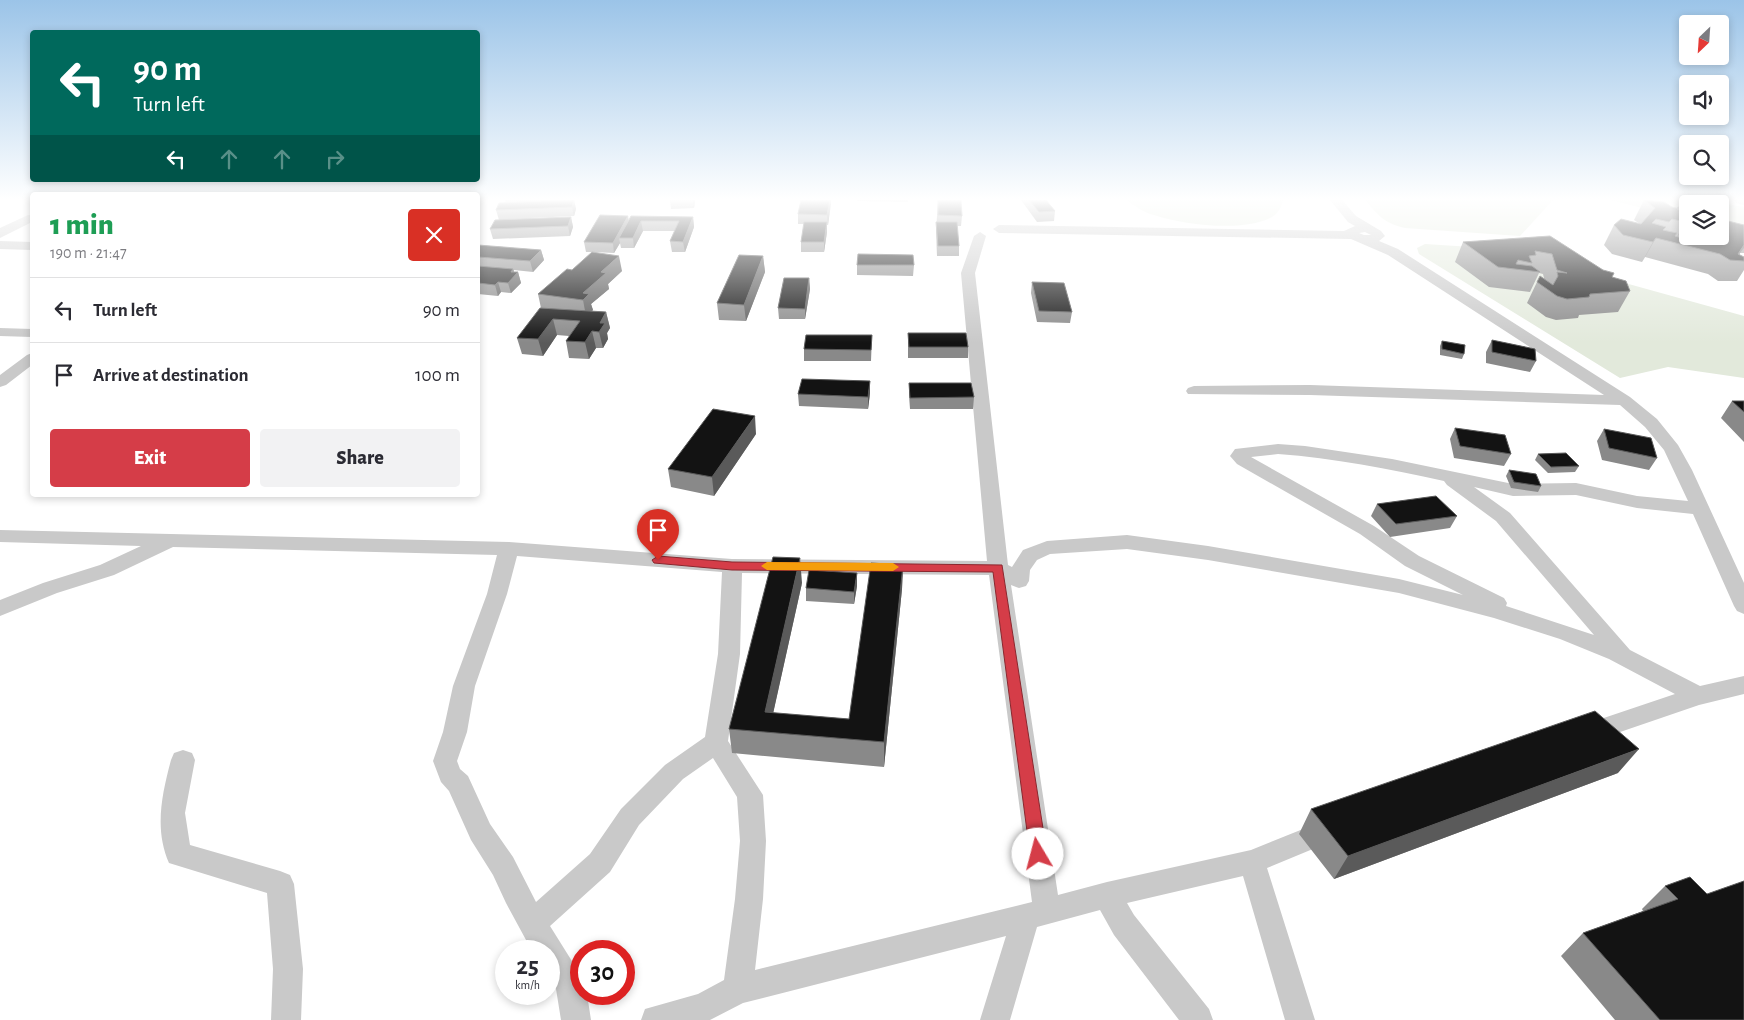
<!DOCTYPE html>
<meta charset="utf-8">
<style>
:root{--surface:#fff;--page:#f2f2f3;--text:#2b2b33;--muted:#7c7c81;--line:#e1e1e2;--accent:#d53d48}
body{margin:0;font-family:"Alegreya Sans",sans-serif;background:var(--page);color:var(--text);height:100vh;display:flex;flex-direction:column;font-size:19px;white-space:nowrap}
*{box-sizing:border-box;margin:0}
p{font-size:16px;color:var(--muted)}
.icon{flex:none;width:28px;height:28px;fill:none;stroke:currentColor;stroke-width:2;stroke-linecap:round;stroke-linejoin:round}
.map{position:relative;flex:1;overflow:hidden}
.drawer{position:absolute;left:30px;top:192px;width:450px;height:305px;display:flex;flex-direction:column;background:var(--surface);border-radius:5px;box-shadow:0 2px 8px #0003}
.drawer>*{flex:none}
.top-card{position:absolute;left:30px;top:30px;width:450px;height:152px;border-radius:5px;box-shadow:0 2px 8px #0003;background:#00695c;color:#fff;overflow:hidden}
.needle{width:32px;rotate:205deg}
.fabs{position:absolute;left:1679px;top:15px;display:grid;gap:10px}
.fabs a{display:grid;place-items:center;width:50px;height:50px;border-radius:5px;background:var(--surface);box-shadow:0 2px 8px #0003;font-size:25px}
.speed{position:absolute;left:495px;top:940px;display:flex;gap:10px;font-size:25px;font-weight:700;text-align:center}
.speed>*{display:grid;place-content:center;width:65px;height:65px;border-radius:50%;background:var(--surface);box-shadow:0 2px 8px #0003;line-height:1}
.speed small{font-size:12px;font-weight:400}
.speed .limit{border:8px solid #d22;background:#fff;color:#111}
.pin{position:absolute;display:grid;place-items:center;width:42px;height:42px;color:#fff;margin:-51px -21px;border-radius:50% 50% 50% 0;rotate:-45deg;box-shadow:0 0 5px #0007}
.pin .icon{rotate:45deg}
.me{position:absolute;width:55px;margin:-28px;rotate:352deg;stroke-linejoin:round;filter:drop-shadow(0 0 4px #0008)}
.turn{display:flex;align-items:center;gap:18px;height:105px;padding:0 20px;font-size:22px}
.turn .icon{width:65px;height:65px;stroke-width:2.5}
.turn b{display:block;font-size:35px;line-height:42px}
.lanes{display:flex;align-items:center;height:48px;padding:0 20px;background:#0003;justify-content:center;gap:25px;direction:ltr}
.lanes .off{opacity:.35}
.round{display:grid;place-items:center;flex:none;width:52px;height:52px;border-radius:5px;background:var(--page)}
.headline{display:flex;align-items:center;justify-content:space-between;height:85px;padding:0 20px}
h1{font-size:30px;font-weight:800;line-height:38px;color:#1e9e55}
.action{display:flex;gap:10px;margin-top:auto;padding:10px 20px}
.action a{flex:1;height:58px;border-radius:5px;background:var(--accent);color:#fff;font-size:20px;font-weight:800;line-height:58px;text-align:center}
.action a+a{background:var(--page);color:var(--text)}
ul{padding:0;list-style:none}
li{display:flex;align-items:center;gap:15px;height:65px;padding:0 20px;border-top:1px solid var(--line)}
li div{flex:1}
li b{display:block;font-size:19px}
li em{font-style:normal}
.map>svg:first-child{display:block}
</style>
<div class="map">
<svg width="1744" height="1020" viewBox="0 0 1744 1020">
<rect width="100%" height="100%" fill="#fff"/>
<path fill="#e2e9db" d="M1127,200h156c-2,8 -5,14 -13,18 -28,14 -86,7 -116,-3 -9,-2 -20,-9 -27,-15z
M1365,200h188l-33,36 -115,-8c-21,-5 -26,-12 -40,-28z
M1610,200h92l42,7v26l-24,-6v-23h-32l-1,15z
M1425,244l108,7 74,27 137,38v62l-76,-11 -48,11 -201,-124 -2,-6z"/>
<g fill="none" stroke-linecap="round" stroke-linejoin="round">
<path fill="#c9c9c9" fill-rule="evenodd" d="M1330,200h12l14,16 25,15 4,5 -6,5 19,8 232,148 27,22 21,26 14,25 52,113v31l-7,-3 -3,-5 -41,-92 -56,-6 -61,-13 -63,1 -39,-9 36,26 120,137 70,36 44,-10v18l-45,11 -111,38 -8,-3 -4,-7 4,-7 95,-32 -66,-35 -49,-20 -66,-21 -95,-25 -191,-33 -81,-11 -77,5 -13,6 -7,10 -1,11 -3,5 -7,2 -8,-3 47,310 49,-13 144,-32 77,-31 9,4 4,8 -4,8 -70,29 48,152h-30l-42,-144 -116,27 7,12 75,94 4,11h-34l-65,-85 -14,-25 -63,17 -27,93h-30l26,-84 -263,67 -33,17h-69l4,-11 53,-15 26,-14 11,-81 5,-58 -3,-44 -24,-39 -30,21 -44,46 -29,47 -60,54 30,48 1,20h6l4,26h-30l-5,-31 -7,-11v-27h-17l-26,-48 -13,-28 -22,-35 -22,-49 -8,-9 -8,-21 10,-29 10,-46 34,-92 10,-39 -324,-8 -59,28 -57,18 -57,23v-16l43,-17 57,-18 41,-19 -141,-4v-12l509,12 223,17 255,2 -26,-288 13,-37 6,-4 6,4 -11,37 33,292 4,2 11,-17 24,-9 80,-6 81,11 191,33 64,16 -58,-29 -45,-32 -123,-70 -7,-8 5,-7 43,-5 27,2 87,13 121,25 63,-1 61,13 51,5 -24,-51 -19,-23 -25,-22 -310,-10 -122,-1 -2,-3 2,-3 6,-2 116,-1 294,10 -216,-140 -37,-16 -352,-6 -6,-4 6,-4 345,6 11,-5 -7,-4zM1365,232l6,3h-7l-5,-2zM1278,454c56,4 111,15 166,27l3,4 49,36 98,114 -88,-29 1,-3 -3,-5 -85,-42 -45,-30 -123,-69zM517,556l205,16 -4,82 -13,83 -40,28 -44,44 -31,45 -54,48 -23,-45 -23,-33 -22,-48 -8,-7 -3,-8 10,-29 8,-46 32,-92zM742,573l247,2 43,327 -277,68 8,-71 3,-58 -3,-46 -35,-54 12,-87z
M28,215h4v7l-32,16v-10z
M0,241l32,1v8l-32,-1z
M0,328l32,1v8l-32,-1z
M32,353v12l-26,20 -6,2v-12l27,-20z
M183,750l9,3 3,7 -10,53 5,32 90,26 10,4 4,9 9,85 -2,51h-30l2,-51 -6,-76 -98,-30c-15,-34 -7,-69 2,-103l3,-7z"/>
<path fill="#c9c9c9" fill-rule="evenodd" d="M1734,200h10v5l-8,-2z"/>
</g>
<path fill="#898989" d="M505,200h72h-3l2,9 -2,7 -65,3 62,-2 2,10 -3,9 -77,3 -3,-10 9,-9 -3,-10 10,-7z
M670,200h25l-1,8 -23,1z
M801,200h30l-3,25h-1v7l-3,20h-23v-10l3,-18h-6v-10z
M857,200h51v2l-51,-1z
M938,200l24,16 -1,10h-4l2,20v10h-22l-1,-24z
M1021,200h25l9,11 -1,10 -17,1z
M1644,200l33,9h11v27h32v-17l24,6v28h-4v2l4,2v13l-7,11h-19l-10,-7 -63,-17 -3,5 -30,-8 -8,-9 10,-20 26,-1 -6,-4z
M693,217l1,10 -9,25h-13l-2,-11 5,-10h-32l-9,17h-13l-1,-5 -6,10 -20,-1 28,19 -14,13 1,5 -18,15 2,6 -1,1 14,1 4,16 -3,5 1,6 -5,9h-7l-7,11 -20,-1 -3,-17 3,-5 -12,-1 -14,21 -21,-2 -5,-16 24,-30 -3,-14 34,-24 20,-18h-6l-2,-10 45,-22z
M1550,236l62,41 18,14 -12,21 -39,3 -1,3 -22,2 -10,-3 -19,-14 10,-21 7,-4 -1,-4 -4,-1 -9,19 -41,-5 -34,-25 8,-20z
M478,245l63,5 3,10 -11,12 -19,-2v2h4l3,11 -10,10 -10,-1 -3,4 -20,-2z
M763,256l2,16 -19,49 -27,-1 -2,-17z
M857,265h57l-1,11 -56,-1z
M809,278l1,11 -5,30h-26l-1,-11z
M1032,282l40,30 -2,11 -33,-1 -6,-29z
M908,333l60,14v11h-60z
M872,335l-1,26h-67v-12z
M1492,340l44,21 -6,11 -44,-9v-11z
M1442,341l22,13 -2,5 -22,-4v-9z
M909,383l65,14 -1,12h-63l-1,-14z
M870,393l-2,16 -69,-3 -1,-12z
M1732,401h12v41l-23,-24z
M1455,428l56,26 -7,12 -50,-8 -4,-19z
M1604,429l53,29 -8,12 -47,-10 -5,-19z
M756,434l-42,62 -43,-9 -3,-18z
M1538,454l41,12 -4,6 -27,1 -13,-13z
M1509,470l32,16 -3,6 -27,-4 -5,-12z
M1377,504l80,12 -7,12 -60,9 -19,-21z
M903,565l-1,24 -18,178 -152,-14 -3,-24 73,-146 -29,130 76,6z
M857,586l-3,18 -48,-3v-13z
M1618,773l-284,106 -35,-45 12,-25z
M1690,877l54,143h-129l-54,-64 22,-23 60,-22 -1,-2 23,-23z"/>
<path fill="#5a5a5a" d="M574,200l2,9 -2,7 -2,-9z
M693,200h2l-1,8z
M830,200h1v4l-3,21 -1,-10z
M628,216l2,10 -11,12 1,5 -6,10 -1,-10z
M571,217l2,10 -3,9 -2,-10z
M693,217l1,10 -9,25 -2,-10z
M1688,220l-11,18 -3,4 11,-20z
M641,221l2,10 -9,17 -1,-10z
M827,222v10l-3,20v-10z
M1656,238l-11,19 -3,5 11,-20z
M1744,245v3l-4,5 -5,7h-1z
M541,250l3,10 -11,12 -3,-11z
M619,256l3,15 -14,13 1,5 -18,15 2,6 -7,6 -3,-16v-7l18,-21z
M763,256l2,16 -19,49 -2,-16z
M513,269l2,6 3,-3 3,11 -10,10 -3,-10 3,-11z
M809,278l1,11 -5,30v-10z
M498,282l3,10 -3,4 -3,-11z
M606,312l4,16 -3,5 1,6 -5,9 -4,-16 1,-9z
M553,319l4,16 -14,21 -5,-17z
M592,331l4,17 -7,11 -4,-17z
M870,381v12l-2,16v-12z
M755,416l1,18 -42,62 -2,-19z
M800,558l2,25 -33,149 -4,-20z
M903,565l-1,24 -18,178v-25z
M857,573v13l-3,18v-12z
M1639,749l-21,24 -284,106 14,-23z"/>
<path fill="#131313" stroke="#5a5a5a" d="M565,200h9l-2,7 -76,3 3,-7z
M801,200h29l-3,15 -29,-1z
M938,200h23l1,16 -24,-1z
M1029,200h17l9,11 -16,1z
M1644,200l20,2 8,5 16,4v9l-3,2 -13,-3 -3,3 -13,-3 -4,4 14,4 -3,3 14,3 -2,3 18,5 2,-3 14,3 2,-3 12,3 4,-6 -7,-2v-14l24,6v20l-6,9 6,3v4l-14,-1 -10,-6 -64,-16 -3,4 -30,-7 -9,-10 7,-6 20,5 14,-16z
M1678,207l10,2v2l-11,-2z
M600,215l28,1 -15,27 -29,-1z
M631,216l62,1 -10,25 -13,-1 9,-20h-38l-8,17h-14z
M571,217l-3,9 -78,3 5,-9z
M804,222h23l-3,20h-23z
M936,222h21l2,24h-21z
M1550,236l53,34 11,3 -2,4 14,4 4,10 -40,3 -1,3 -22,2 -10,-3 -20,-14 3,-6 13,9 5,-9 -1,-4 10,1 -10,-3 -5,-16 -17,-3 1,4 -7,1 3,7 -14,-3 -2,4 16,2 8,6 -42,-5 -35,-25z
M478,245l63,5 -11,11 -52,-4z
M592,252l27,4 -18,16 5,1 -23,20 6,1 -6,6 -45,-6 29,-25 5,1z
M858,254l55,1 1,10h-57z
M739,255l24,1 -19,49 -27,-2z
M478,266l35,3 -2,3h7l-10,11 -10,-1 -3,3 -17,-2z
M784,278h25l-4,31 -27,-1z
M1032,282l32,1 8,29 -33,-1z
M540,308l66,4 -6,11h5l-6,9 -7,-1 -7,11 -19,-1 14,-20 -27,-2 -15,20 -21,-1z
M908,333h58l2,14h-59z
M806,335h66l-1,15 -67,-1z
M1492,340l43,9 1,12 -44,-9z
M1442,341l23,4 -1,9 -22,-5z
M802,379l68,2 -2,16 -70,-3z
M909,383h62l3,14 -64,1z
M1732,401h12v11z
M713,409l42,7 -43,61 -44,-8z
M1455,428l50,7 6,19 -51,-8z
M1604,429l47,9 6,20 -48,-10z
M1566,453l13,13 -28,1 -13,-13z
M1509,470l27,4 5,12 -27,-4z
M1436,496l21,20 -61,8 -19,-20z
M773,557l27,1 -35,154 84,7 22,-156 32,2 -19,177 -155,-13z
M809,570l48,3 -3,19 -48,-4z
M1595,711l44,38 -291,107 -37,-47z
M1690,877l17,17 37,-13v139h-84l-77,-87 95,-34 -13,-13z"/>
<linearGradient id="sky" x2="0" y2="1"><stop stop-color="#9bc4e8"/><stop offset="0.58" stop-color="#fff"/><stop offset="1" stop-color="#fff" stop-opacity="0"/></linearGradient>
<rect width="1744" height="343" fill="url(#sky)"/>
<path fill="#d53d48" stroke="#8a282f" d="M658,556l74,6 270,3 45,289 -3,5 -6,2 -5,-2 -3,-5 -37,-282 -261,-2 -78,-7 -2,-3z"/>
<path fill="#f59e0b" d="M767,562l126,1 6,4 -6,4 -126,-1 -6,-4z"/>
</svg>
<div class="fabs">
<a><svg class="needle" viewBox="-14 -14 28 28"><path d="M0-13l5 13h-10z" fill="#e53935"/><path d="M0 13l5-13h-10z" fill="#7c7c81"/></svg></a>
<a><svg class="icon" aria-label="sound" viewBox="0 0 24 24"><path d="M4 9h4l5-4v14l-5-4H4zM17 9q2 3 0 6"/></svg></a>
<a><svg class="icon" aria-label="search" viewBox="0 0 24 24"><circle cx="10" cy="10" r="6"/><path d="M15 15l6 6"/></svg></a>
<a><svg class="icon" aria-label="layers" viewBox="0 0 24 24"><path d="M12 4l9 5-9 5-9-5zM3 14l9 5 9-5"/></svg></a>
</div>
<div class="speed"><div>25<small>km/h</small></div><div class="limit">30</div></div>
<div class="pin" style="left:658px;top:560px;background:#d93025"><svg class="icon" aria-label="arrive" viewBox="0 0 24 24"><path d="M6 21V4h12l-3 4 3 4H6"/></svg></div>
<svg class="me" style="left:1038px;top:854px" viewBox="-20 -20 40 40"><circle r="19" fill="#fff"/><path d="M0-13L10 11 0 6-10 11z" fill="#d53d48"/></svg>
<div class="top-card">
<div class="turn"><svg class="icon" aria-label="left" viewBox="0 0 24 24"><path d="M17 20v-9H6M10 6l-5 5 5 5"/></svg><div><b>90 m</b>Turn left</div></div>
<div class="lanes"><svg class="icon" aria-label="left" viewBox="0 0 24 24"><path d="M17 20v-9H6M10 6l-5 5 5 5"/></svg><svg class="icon off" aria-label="ahead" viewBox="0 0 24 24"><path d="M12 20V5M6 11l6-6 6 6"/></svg><svg class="icon off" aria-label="ahead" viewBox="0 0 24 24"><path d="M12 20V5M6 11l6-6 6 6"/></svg><svg class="icon off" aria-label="right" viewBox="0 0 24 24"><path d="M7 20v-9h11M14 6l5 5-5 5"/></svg></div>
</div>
<section class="drawer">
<div class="headline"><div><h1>1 min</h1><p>190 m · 21:47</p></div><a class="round" style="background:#d93025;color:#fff"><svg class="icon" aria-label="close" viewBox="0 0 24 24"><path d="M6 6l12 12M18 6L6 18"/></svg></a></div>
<ul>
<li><svg class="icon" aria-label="left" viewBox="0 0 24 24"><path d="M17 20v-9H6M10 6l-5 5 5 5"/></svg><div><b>Turn left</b></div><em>90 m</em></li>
<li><svg class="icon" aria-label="arrive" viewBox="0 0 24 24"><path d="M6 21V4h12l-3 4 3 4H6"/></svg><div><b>Arrive at destination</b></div><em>100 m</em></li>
</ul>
<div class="action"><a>Exit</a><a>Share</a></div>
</section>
</div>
